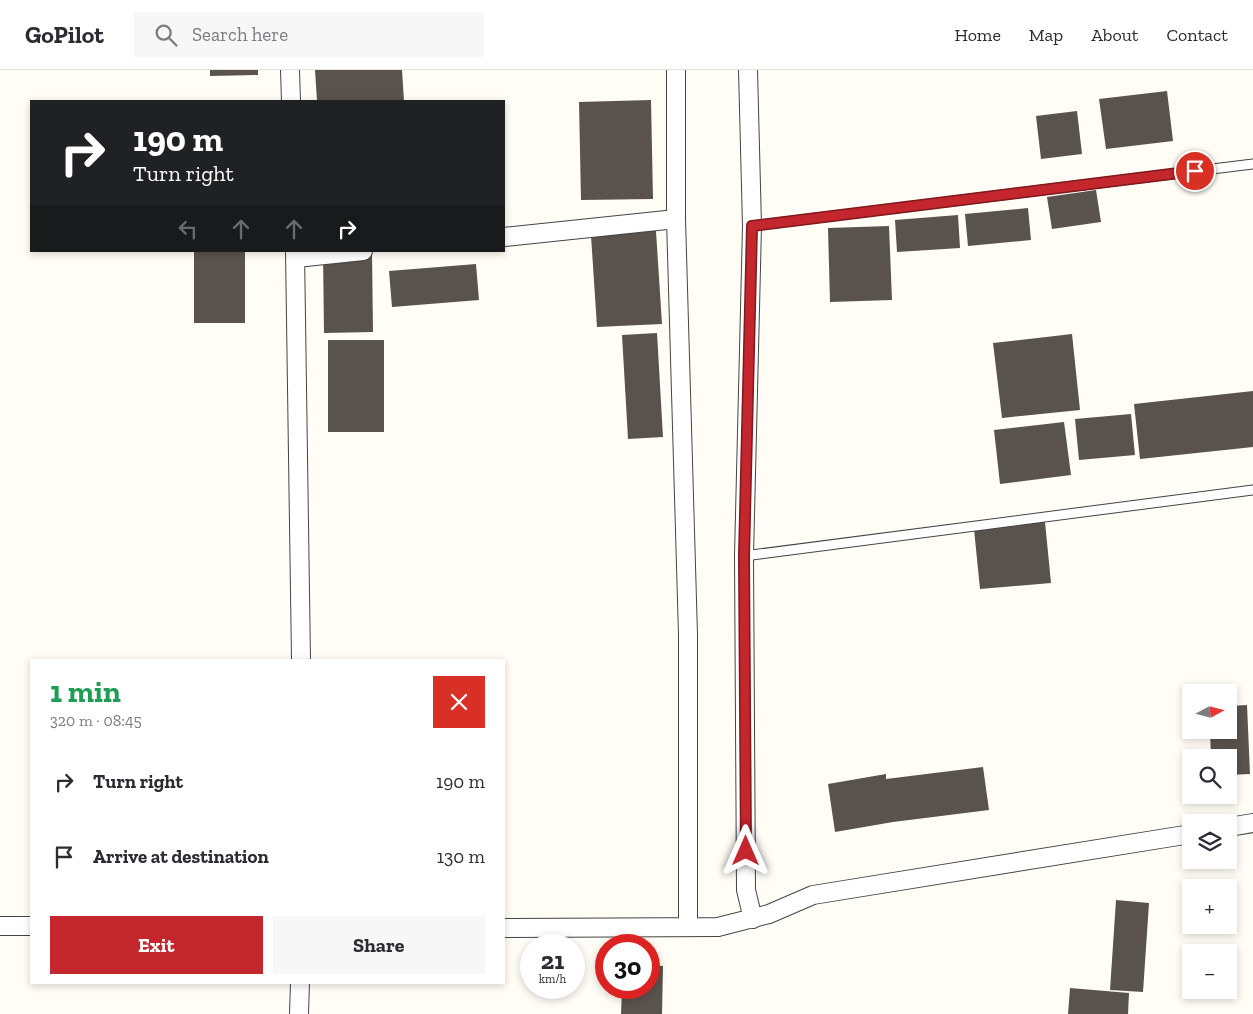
<!DOCTYPE html>
<meta charset="utf-8">
<style>
:root{--surface:#fff;--page:#f7f7f7;--text:#2b2b33;--muted:#7c7c81;--line:#e1e1e2;--accent:#c4262e}
body{margin:0;font-family:"Zilla Slab",serif;background:var(--page);color:var(--text);height:100vh;display:flex;flex-direction:column;font-size:19px;white-space:nowrap}
*{box-sizing:border-box;margin:0}
p{font-size:16px;color:var(--muted)}
.icon{flex:none;width:28px;height:28px;fill:none;stroke:currentColor;stroke-width:2;stroke-linecap:round;stroke-linejoin:round}
.map{position:relative;flex:1;overflow:hidden}
.panel{position:absolute;left:30px;top:589px;width:475px;height:325px;display:flex;flex-direction:column;background:var(--surface);border-radius:0px;box-shadow:0 2px 8px #0003}
.panel>*{flex:none}
.top-card{position:absolute;left:30px;top:30px;width:475px;height:152px;border-radius:0px;box-shadow:0 2px 8px #0003;background:#202124;color:#fff;overflow:hidden}
.needle{width:32px;rotate:83deg}
.fabs{position:absolute;left:1182px;top:614px;display:grid;gap:10px}
.fabs a{display:grid;place-items:center;width:55px;height:55px;border-radius:0px;background:var(--surface);box-shadow:0 2px 8px #0003;font-size:25px}
.speed{position:absolute;left:520px;top:864px;display:flex;gap:10px;font-size:25px;font-weight:700;text-align:center}
.speed>*{display:grid;place-content:center;width:65px;height:65px;border-radius:50%;background:var(--surface);box-shadow:0 2px 8px #0003;line-height:1}
.speed small{font-size:12px;font-weight:400}
.speed .limit{border:8px solid #d22;background:#fff;color:#111}
.pin{position:absolute;display:grid;place-items:center;width:42px;height:42px;color:#fff;margin:-21px;border:2px solid #fff;border-radius:50%;box-shadow:0 1px 5px #0007}
.me{position:absolute;width:55px;margin:-28px;rotate:0deg;stroke-linejoin:round;filter:drop-shadow(0 0 4px #0008)}
.turn{display:flex;align-items:center;gap:18px;height:105px;padding:0 20px;font-size:22px}
.turn .icon{width:65px;height:65px;stroke-width:2.5}
.turn b{display:block;font-size:35px;line-height:42px}
.lanes{display:flex;align-items:center;height:48px;padding:0 20px;background:#0003;justify-content:center;gap:25px;direction:ltr}
.lanes .off{opacity:.35}
.round{display:grid;place-items:center;flex:none;width:52px;height:52px;border-radius:0px;background:var(--page)}
.overview{display:flex;align-items:center;justify-content:space-between;height:85px;padding:0 20px}
h1{font-size:30px;font-weight:700;line-height:38px;color:#1e9e55}
.button{display:flex;gap:10px;margin-top:auto;padding:10px 20px}
.button a{flex:1;height:58px;border-radius:0px;background:var(--accent);color:#fff;font-size:20px;font-weight:700;line-height:58px;text-align:center}
.button a+a{background:var(--page);color:var(--text)}
ul{padding:0;list-style:none}
li{display:flex;align-items:center;gap:15px;height:75px;padding:0 20px}
li div{flex:1}
li b{display:block;font-size:19px}
li em{font-style:normal}
header{display:flex;align-items:center;gap:30px;box-sizing:border-box;height:70px;padding:0 25px;background:var(--surface);border-bottom:1px solid var(--line)}
header strong{font-size:24px}
nav{display:flex;gap:28px;margin-inline-start:auto;font-size:18px}
.search{width:350px;height:45px;background:var(--page);display:flex;align-items:center;gap:12px;box-sizing:border-box;padding:0 18px;border-radius:0px;color:var(--muted);font-size:19px}
.map>svg:first-child{display:block}
</style>
<header>
<strong>GoPilot</strong>
<div class="search"><svg class="icon" aria-label="search" viewBox="0 0 24 24"><circle cx="10" cy="10" r="6"/><path d="M15 15l6 6"/></svg>Search here</div>
<nav><a>Home</a><a>Map</a><a>About</a><a>Contact</a></nav>
</header>
<div class="map">
<svg width="1253" height="944" viewBox="0 0 1253 944">
<rect width="100%" height="100%" fill="#fffdf5"/>
<path fill="#5a524d" d="M210,0h48v5l-48,1z
M315,0h87l2,31h-87z
M1167,21l6,50 -67,8 -7,-50z
M651,30l2,99 -72,1 -2,-98z
M1077,41l5,43 -41,5 -5,-43z
M1096,120l5,32 -49,7 -5,-32z
M1028,138l3,32 -63,6 -3,-32z
M958,145l2,33 -63,4 -2,-32z
M655,146l7,108 -65,3 -7,-107z
M889,156l3,74 -62,2 -2,-74z
M194,181h51v72h-51z
M323,182h49l1,80 -49,1z
M476,194l3,36 -87,7 -3,-36z
M657,263l6,104 -35,2 -6,-104z
M1072,264l8,76 -78,8 -9,-75z
M328,270h56v92h-56z
M1253,321v56l-113,12 -6,-55z
M1131,344l4,41 -56,5 -4,-41z
M1064,352l7,53 -71,9 -6,-54z
M1045,452l6,61 -71,6 -6,-60z
M1247,635l3,69 -21,1v-17h-18l-1,-28h19v-24z
M983,697l6,43 -96,12 -58,10 -7,-48 58,-10v5z
M1116,830l33,3 -6,89 -33,-2z
M649,895l14,1 -1,48h-41l1,-26h27z
M1070,918l59,5 -1,21h-60z"/>
<g fill="none" stroke-linecap="round" stroke-linejoin="round">
<g stroke="#444" stroke-width="11">
<path id="lane" d="M752,156l501,-62
M744,486l509,-66"/>
</g>
<g stroke="#444" stroke-width="20">
<path id="street" d="M290,0l1,31
M676,0v149l12,416v292
M748,0l4,156 -8,330 2,334 7,29
M504,167l172,-18
M295,181l6,409
M296,188l67,-7
M1229,757l24,-4
M0,856h31
M504,858l214,-1 51,-13 44,-19 378,-61
M299,944l1,-32"/>
</g>
<use href="#lane" stroke="#fff" stroke-width="9"/>
<use href="#street" stroke="#fff" stroke-width="18"/>
</g>
<g fill="none" stroke-linecap="round" stroke-linejoin="round">
<g stroke="#7f191e" stroke-width="12">
<path id="route" d="M746,781l-2,-295 8,-330 443,-55"/>
</g>
<use href="#route" stroke="#c4262e" stroke-width="9"/>
</g>
</svg>
<div class="fabs">
<a><svg class="needle" viewBox="-14 -14 28 28"><path d="M0-13l5 13h-10z" fill="#e53935"/><path d="M0 13l5-13h-10z" fill="#7c7c81"/></svg></a>
<a><svg class="icon" aria-label="search" viewBox="0 0 24 24"><circle cx="10" cy="10" r="6"/><path d="M15 15l6 6"/></svg></a>
<a><svg class="icon" aria-label="layers" viewBox="0 0 24 24"><path d="M12 4l9 5-9 5-9-5zM3 14l9 5 9-5"/></svg></a>
<a>+</a>
<a>−</a>
</div>
<div class="speed"><div>21<small>km/h</small></div><div class="limit">30</div></div>
<div class="pin" style="left:1195px;top:101px;background:#d93025"><svg class="icon" aria-label="arrive" viewBox="0 0 24 24"><path d="M6 21V4h12l-3 4 3 4H6"/></svg></div>
<svg class="me" style="left:746px;top:781px" viewBox="-20 -20 40 40"><path d="M0-17L14 15 0 8-14 15z" fill="#c4262e" stroke="#fff" stroke-width="4"/></svg>
<div class="top-card">
<div class="turn"><svg class="icon" aria-label="right" viewBox="0 0 24 24"><path d="M7 20v-9h11M14 6l5 5-5 5"/></svg><div><b>190 m</b>Turn right</div></div>
<div class="lanes"><svg class="icon off" aria-label="left" viewBox="0 0 24 24"><path d="M17 20v-9H6M10 6l-5 5 5 5"/></svg><svg class="icon off" aria-label="ahead" viewBox="0 0 24 24"><path d="M12 20V5M6 11l6-6 6 6"/></svg><svg class="icon off" aria-label="ahead" viewBox="0 0 24 24"><path d="M12 20V5M6 11l6-6 6 6"/></svg><svg class="icon" aria-label="right" viewBox="0 0 24 24"><path d="M7 20v-9h11M14 6l5 5-5 5"/></svg></div>
</div>
<section class="panel">
<div class="overview"><div><h1>1 min</h1><p>320 m · 08:45</p></div><a class="round" style="background:#d93025;color:#fff"><svg class="icon" aria-label="close" viewBox="0 0 24 24"><path d="M6 6l12 12M18 6L6 18"/></svg></a></div>
<ul>
<li><svg class="icon" aria-label="right" viewBox="0 0 24 24"><path d="M7 20v-9h11M14 6l5 5-5 5"/></svg><div><b>Turn right</b></div><em>190 m</em></li>
<li><svg class="icon" aria-label="arrive" viewBox="0 0 24 24"><path d="M6 21V4h12l-3 4 3 4H6"/></svg><div><b>Arrive at destination</b></div><em>130 m</em></li>
</ul>
<div class="button"><a>Exit</a><a>Share</a></div>
</section>
</div>
